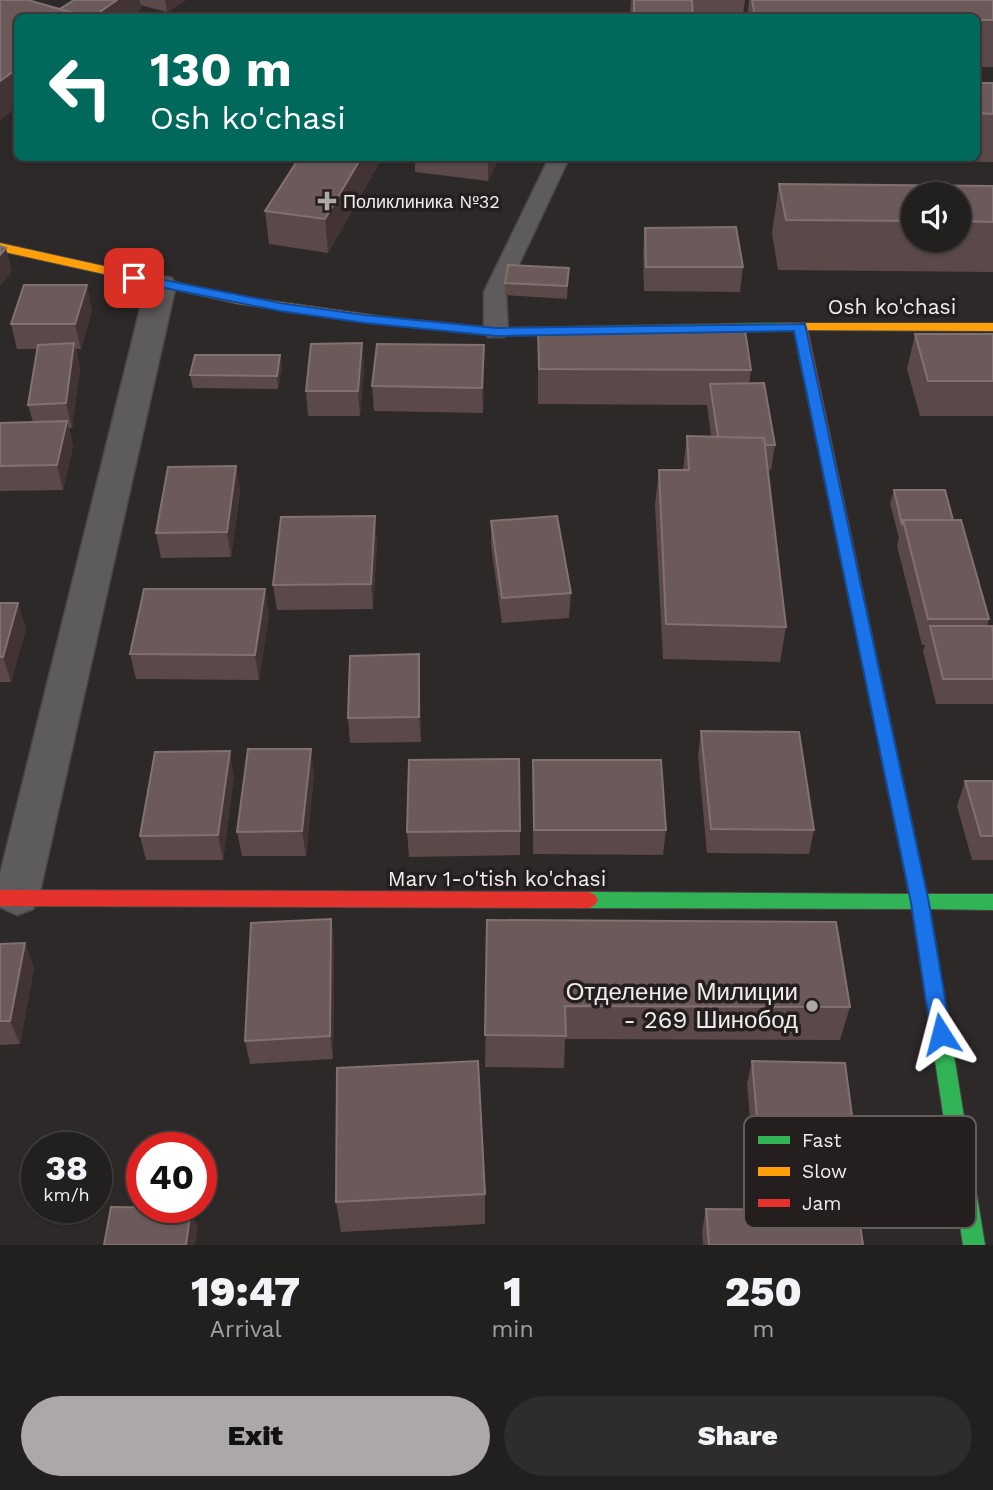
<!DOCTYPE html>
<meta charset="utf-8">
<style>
:root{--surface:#221f1f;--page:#2e2c2c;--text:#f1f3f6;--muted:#a2a2a4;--line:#3f3d3d;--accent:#ada8a8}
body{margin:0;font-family:"Work Sans",sans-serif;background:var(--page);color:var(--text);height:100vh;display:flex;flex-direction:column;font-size:26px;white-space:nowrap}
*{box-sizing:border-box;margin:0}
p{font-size:23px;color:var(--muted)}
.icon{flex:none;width:38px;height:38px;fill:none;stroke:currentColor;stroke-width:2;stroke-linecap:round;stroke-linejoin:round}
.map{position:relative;height:1245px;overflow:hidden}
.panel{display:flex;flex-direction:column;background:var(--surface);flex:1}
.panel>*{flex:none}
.banner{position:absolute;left:14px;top:14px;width:966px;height:147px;border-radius:10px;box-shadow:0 2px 5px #0004,0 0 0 2px var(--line);background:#00695c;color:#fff;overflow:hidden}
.tools{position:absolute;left:901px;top:182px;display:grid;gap:14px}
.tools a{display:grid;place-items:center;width:70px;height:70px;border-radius:50%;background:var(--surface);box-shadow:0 2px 5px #0004,0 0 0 2px var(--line);font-size:35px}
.speed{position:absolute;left:21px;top:1132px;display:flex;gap:14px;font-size:35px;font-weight:700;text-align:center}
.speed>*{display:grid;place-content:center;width:91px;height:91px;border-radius:50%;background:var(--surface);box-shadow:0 2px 5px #0004,0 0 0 2px var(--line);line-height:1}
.speed small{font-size:18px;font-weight:400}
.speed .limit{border:10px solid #d22;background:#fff;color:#111}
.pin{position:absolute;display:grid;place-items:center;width:60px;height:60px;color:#fff;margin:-30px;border-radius:14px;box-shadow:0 4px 10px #0006}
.me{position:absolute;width:77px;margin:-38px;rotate:351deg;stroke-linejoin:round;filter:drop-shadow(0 0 5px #0008)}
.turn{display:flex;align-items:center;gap:24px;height:147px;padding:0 21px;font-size:32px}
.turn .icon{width:91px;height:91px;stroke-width:2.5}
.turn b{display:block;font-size:49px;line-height:60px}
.eta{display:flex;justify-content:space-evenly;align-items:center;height:119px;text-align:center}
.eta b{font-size:42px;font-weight:800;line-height:49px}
.action{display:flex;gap:14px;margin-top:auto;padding:14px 21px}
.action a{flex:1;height:80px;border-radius:42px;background:var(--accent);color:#111;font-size:28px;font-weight:800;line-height:80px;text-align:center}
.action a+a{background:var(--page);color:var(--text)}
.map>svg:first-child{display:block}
</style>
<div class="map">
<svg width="993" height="1245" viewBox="0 0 993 1245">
<rect width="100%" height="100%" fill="#2e2929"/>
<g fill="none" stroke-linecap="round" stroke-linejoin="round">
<g stroke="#4a4746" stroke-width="3">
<path id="lane" d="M549,158h20l-63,134 2,40 -4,5h-16l-4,-5v-40z"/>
</g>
<g stroke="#4a4746" stroke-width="3">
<path id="street" d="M161,276l11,2 4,7 -137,611 -6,13 -16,6 -17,-8v-33l146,-589 4,-7z"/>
</g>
<g stroke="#4a4746" stroke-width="2">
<path id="fast" d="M386,317l110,11 285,-5 7,4 -7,4 -285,5 -115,-12v-6z
M872,667l6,2 2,4 47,221h66v16l-63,-1 55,336h-22l-51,-336 -323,-1 -6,-3 -3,-5 3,-5 6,-3 320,2 -45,-221 2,-4z"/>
</g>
<g stroke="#4a4746" stroke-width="2">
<path id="slow" d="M0,243l239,53 147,21 6,4 -6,4 -147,-21 -239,-53z
M781,323h212v8l-217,-1v-6z"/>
</g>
<g stroke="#4a4746" stroke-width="2">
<path id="jam" d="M800,323l7,4 73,346 -2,4h-12l-2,-4 -71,-346z
M0,890l589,2 6,3 3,5 -3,5 -6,3 -589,-2z"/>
</g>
<use href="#lane" fill="#5d5b5b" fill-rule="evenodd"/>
<use href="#street" fill="#5d5b5b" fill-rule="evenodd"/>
<use href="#fast" fill="#30b455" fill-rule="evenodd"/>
<use href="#slow" fill="#ff9f0a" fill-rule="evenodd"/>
<use href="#jam" fill="#e5322d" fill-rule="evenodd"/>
</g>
<path fill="#5b4848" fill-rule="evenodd" d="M0,0h28l32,9 14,-9h111v1l-18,11 -27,-7 1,4 -13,9h-110v88l-18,14z
M631,0h114l-2,15h-50v3h-63z
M749,0h244v67h-17v-49h-229z
M976,83h17v79l-237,-2v-2h220z
M382,158l-54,95 -59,-9 -4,-33z
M415,158h84l-11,23 -73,-9z
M779,184l214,2v86l-215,-2 -6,-37zM914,194h45v46h-45z
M645,228l98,39 -3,25 -96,-1 -1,-39z
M568,281l-1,18 -62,-4v-12z
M92,310l-11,39h-5l4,19 -8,60h-3l4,18 -10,44 -63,1v-68l33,-1 -5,-17 9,-56h-20l-6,-25z
M538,329l213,41 -2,14 26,61 -4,25h-3l18,157 -6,35 -117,-3 -8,-154 4,-35h24l4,-34h24l-4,-31 -169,-1z
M915,334h78v82h-73l-13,-47z
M362,343l2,25 -4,48h-52l-2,-25z
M280,355l2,13 -4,21 -85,-1 -3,-13z
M484,370l-1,43 -109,-2 -2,-25z
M236,466l4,25 -9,66 -70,1 -5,-25z
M894,490l59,30 36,99 -2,7 6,4v74h-57l-13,-53 2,-6h-3l-25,-99 2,-8 -9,-35z
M491,521l80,72 -2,25 -67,5 -11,-77z
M377,542l-4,67 -96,1 -4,-25z
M0,603l26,25 -15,54h-11z
M269,614l-10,66 -123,-1 -6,-25z
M419,654l2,88 -71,1 -2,-25z
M701,731l113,99 -5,24 -102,-1 -9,-97z
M533,760l133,70 -3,25 -130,-1z
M314,774l-8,82h-64l-5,-24z
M234,776l-11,84h-77l-6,-24z
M965,781h28v79h-21l-15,-54z
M520,831v24l-111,2 -2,-25z
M331,919l3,24 -1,116 -83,5 -5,-23z
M487,920l363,87 -10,33 -275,-1 -1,29 -79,-1z
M0,944l34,23 -14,77 -20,1z
M752,1061l111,138 -5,13 5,33h-160l-1,-14 4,-22 52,1 -11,-126z
M485,1194v30l-144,8 -5,-30z"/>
<path fill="#423434" d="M117,0h23l1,9 -13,9h-37z
M165,0h20v1l-18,11z
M18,68v38l-18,14v-39z
M361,158h21l-54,95 -3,-34z
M488,158h11l-11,23z
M6,248l6,24 -12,14v-31z
M87,285l5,25 -11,39 -6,-25z
M74,343l6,25 -8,60 -6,-25z
M362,343l2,25 -4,48 -2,-25z
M484,345v25l-1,43 -1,-25z
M280,355l2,13 -4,21 -1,-13z
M67,421l6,25 -10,44 -6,-25z
M236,466l4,25 -9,66 -4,-25z
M375,516l2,26 -4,67 -2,-25z
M265,589l4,25 -10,66 -4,-25z
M18,603l8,25 -15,54 -8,-25z
M419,654l1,25 1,63 -2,-25z
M311,749l3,25 -8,82 -4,-25z
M230,751l4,25 -11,84 -5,-25z
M331,919l3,24 -1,116 -3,-23z
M25,943l9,24 -14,77 -10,-23z
M191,1208l7,21 -3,16h-9z"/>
<path fill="#6c5a5a" stroke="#817171" stroke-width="2" d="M0,0h28l56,16 -1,2h-65v50l-18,13z
M74,0h43l-26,18h-7v-2l-24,-7z
M634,0h58l1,18h-59z
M752,0h241v20h-17v-2h-221z
M976,83h17v31l-17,-1z
M299,158h62l-36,61 -60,-8z
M779,184l214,2v36l-34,-1v-27h-45v27l-128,-1z
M736,227l7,40h-97l-1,-39z
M0,246l6,2 -6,7z
M508,265l61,3 -2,18 -62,-3z
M24,285h63l-12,39h-64z
M538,329l207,1 6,40 -212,-1z
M915,334h78v47h-65z
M74,343l-8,60 -38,2 10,-60z
M362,343l-4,48h-52l5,-47z
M377,344l107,1 -2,43 -110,-2z
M195,355h85l-3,21 -87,-1z
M764,383l11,62h-10l-1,-7 -46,-1 -8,-53z
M67,421l-10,44 -57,1v-43z
M687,436l77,2 22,189 -120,-3 -7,-154h30z
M236,466l-9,66 -71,1 12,-66z
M894,490h51l8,30h-50l-1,5z
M375,516l-4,68 -98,1 8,-68z
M557,516l14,77 -69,5 -11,-77z
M903,520h58l28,99h-61z
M144,589h121l-10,66 -125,-1z
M0,603h18l-15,54h-3z
M930,626h62l1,4v49h-50z
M419,654v63l-71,1 2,-62z
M701,731l98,1 15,98 -103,-1z
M248,749h63l-9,82 -65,1z
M230,751l-12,84 -78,1 15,-84z
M519,759l1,72 -113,1 2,-72z
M533,760h128l5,70h-132z
M965,781h28v55h-12z
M331,919l-1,117 -85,5 6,-118z
M487,920l349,2 14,85 -285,-1 1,30 -81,-1z
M25,943l-15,78h-10v-77z
M478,1061l7,133 -149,8 1,-134z
M752,1061l93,2 18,136 -99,-2z
M111,1207l80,1 -5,37h-82z
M706,1209l152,1 5,35h-154z"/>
<path fill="#1a73e8" stroke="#114b97" stroke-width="2" d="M134,274l146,29 85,12 131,13 309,-4 124,579 22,131 -3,7 -7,2 -7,-2 -3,-7 -20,-131 -117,-572 -298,5 -131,-13 -85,-12 -150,-30 -2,-3z"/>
<g fill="#ada8a8" stroke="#251e1e" stroke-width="2.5">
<path d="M323.5 190.5h7v7h7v7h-7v7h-7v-7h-7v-7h7z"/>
<circle cx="812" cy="1006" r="7"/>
</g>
<g text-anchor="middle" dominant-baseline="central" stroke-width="7" stroke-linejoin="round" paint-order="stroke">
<g font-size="18" fill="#f2eded" stroke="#251e1e" text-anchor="start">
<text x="343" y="201">Поликлиника №32</text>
</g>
<g font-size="21" fill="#f2eded" stroke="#251e1e">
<text x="892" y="306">Osh ko'chasi</text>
<text x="497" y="878">Marv 1-o'tish ko'chasi</text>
</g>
<g font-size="24" fill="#f2eded" stroke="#251e1e" text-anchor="end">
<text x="798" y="992">Отделение Милиции<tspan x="798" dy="28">- 269 Шинобод</tspan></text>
</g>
</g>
<rect x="744" y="1116" width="232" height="112" rx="10" fill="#251e1e" stroke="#625c5c" stroke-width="2"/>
<rect x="758" y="1136" width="32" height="8" fill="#30b455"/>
<rect x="758" y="1167" width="32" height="9" fill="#ff9f0a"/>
<rect x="758" y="1199" width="32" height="8" fill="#e5322d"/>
<g font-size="19" fill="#f2eded">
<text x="802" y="1147">Fast</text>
<text x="802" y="1178">Slow</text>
<text x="802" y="1210">Jam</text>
</g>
</svg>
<div class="tools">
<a><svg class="icon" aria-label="sound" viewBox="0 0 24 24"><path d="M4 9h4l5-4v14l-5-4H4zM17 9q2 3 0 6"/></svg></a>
</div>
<div class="speed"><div>38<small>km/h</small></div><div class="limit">40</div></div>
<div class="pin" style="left:134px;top:278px;background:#d93025"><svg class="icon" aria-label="arrive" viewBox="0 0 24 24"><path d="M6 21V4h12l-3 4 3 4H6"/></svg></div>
<svg class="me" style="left:941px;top:1034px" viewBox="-20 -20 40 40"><path d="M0-17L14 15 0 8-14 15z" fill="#1a73e8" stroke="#fff" stroke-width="4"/></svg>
<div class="banner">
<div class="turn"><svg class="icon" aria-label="left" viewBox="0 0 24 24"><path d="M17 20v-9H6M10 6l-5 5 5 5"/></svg><div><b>130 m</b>Osh ko'chasi</div></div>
</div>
</div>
<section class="panel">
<div class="eta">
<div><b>19:47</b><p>Arrival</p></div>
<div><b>1</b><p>min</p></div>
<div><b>250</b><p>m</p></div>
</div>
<div class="action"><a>Exit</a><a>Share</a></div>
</section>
